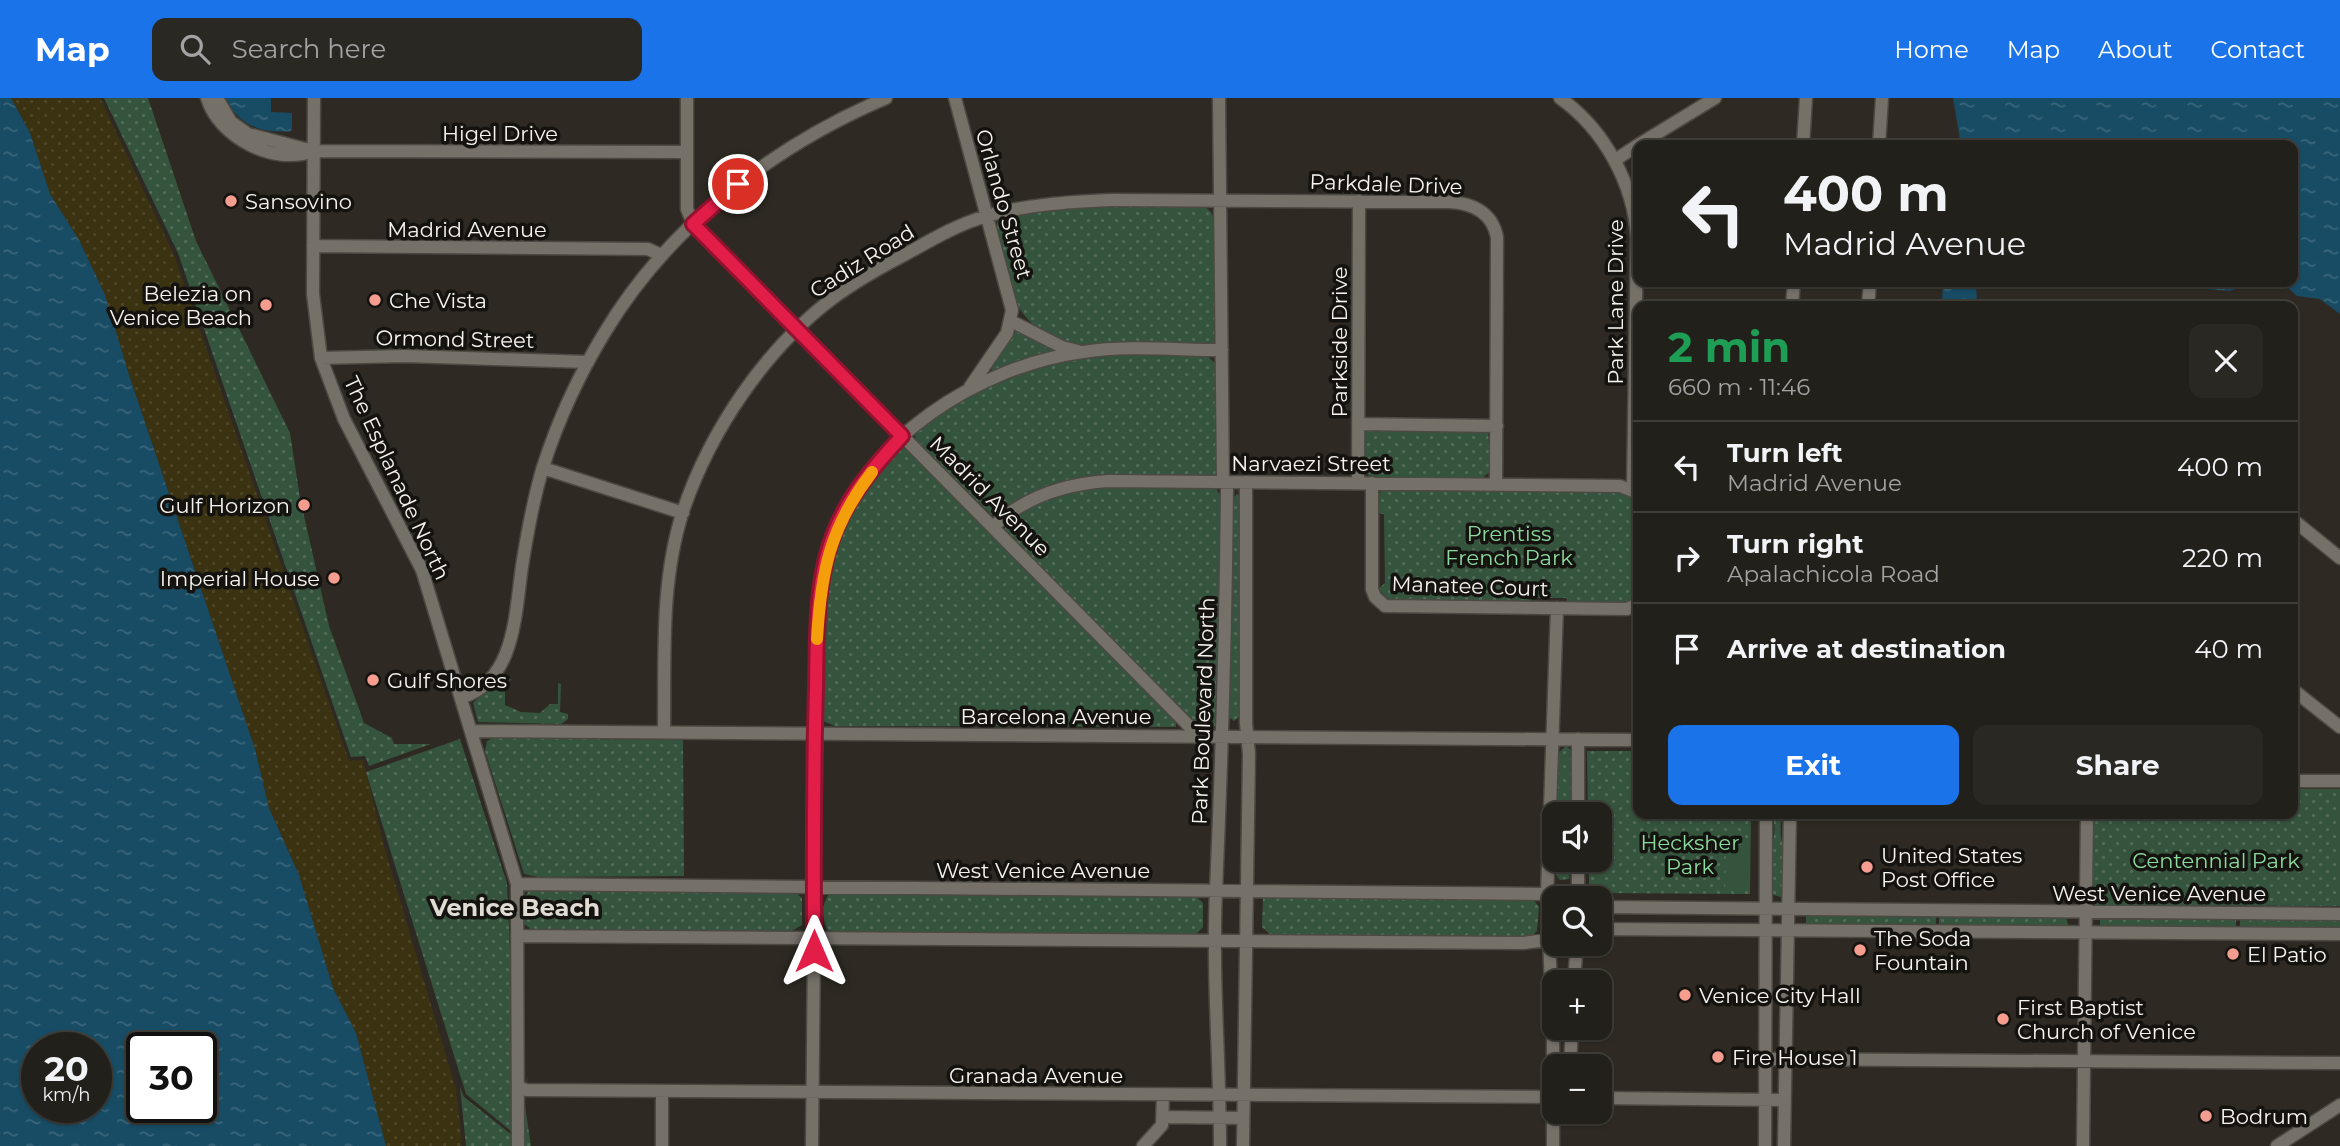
<!DOCTYPE html>
<meta charset="utf-8">
<style>
:root{--surface:#22201a;--page:#2a2823;--text:#f1f3f6;--muted:#a2a3a2;--line:#3f3e39;--accent:#1a73e8}
body{margin:0;font-family:Montserrat,sans-serif;background:var(--page);color:var(--text);height:100vh;display:flex;flex-direction:column;font-size:26px;white-space:nowrap}
*{box-sizing:border-box;margin:0}
p{font-size:23px;color:var(--muted)}
.icon{flex:none;width:38px;height:38px;fill:none;stroke:currentColor;stroke-width:2;stroke-linecap:round;stroke-linejoin:round}
.map{position:relative;flex:1;overflow:hidden}
.side{position:absolute;left:1633px;top:203px;width:665px;height:518px;display:flex;flex-direction:column;background:var(--surface);border-radius:14px;box-shadow:0 2px 5px #0004,0 0 0 2px var(--line)}
.side>*{flex:none}
.hud{position:absolute;left:1633px;top:42px;width:665px;height:147px;border-radius:14px;box-shadow:0 2px 5px #0004,0 0 0 2px var(--line);background:#22201a;color:var(--text);overflow:hidden}
.tools{position:absolute;left:1542px;top:704px;display:grid;gap:14px}
.tools a{display:grid;place-items:center;width:70px;height:70px;border-radius:14px;background:var(--surface);box-shadow:0 2px 5px #0004,0 0 0 2px var(--line);font-size:35px}
.speed{position:absolute;left:21px;top:934px;display:flex;gap:14px;font-size:35px;font-weight:700;text-align:center}
.speed>*{display:grid;place-content:center;width:91px;height:91px;border-radius:50%;background:var(--surface);box-shadow:0 2px 5px #0004,0 0 0 2px var(--line);line-height:1}
.speed small{font-size:18px;font-weight:400}
.speed .limit{border:4px solid #111;border-radius:10px;background:#fff;color:#111}
.pin{position:absolute;display:grid;place-items:center;width:60px;height:60px;color:#fff;margin:-30px;border:4px solid #fff;border-radius:50%;box-shadow:0 2px 7px #0007}
.me{position:absolute;width:77px;margin:-38px;rotate:0deg;stroke-linejoin:round;filter:drop-shadow(0 0 5px #0008)}
.turn{display:flex;align-items:center;gap:24px;height:147px;padding:0 35px;font-size:32px}
.turn .icon{width:91px;height:91px;stroke-width:2.5}
.turn b{display:block;font-size:49px;line-height:60px}
.round{display:grid;place-items:center;flex:none;width:74px;height:74px;border-radius:14px;background:var(--page)}
.head{display:flex;align-items:center;justify-content:space-between;height:119px;padding:0 35px}
h1{font-size:42px;font-weight:700;line-height:52px;color:#1e9e55}
.cta{display:flex;gap:14px;margin-top:auto;padding:14px 35px}
.cta a{flex:1;height:80px;border-radius:14px;background:var(--accent);color:#fff;font-size:28px;font-weight:700;line-height:80px;text-align:center}
.cta a+a{background:var(--page);color:var(--text)}
ul{padding:0;list-style:none}
li{display:flex;align-items:center;gap:21px;height:91px;padding:0 35px;border-top:2px solid var(--line)}
li div{flex:1}
li b{display:block;font-size:26px}
li em{font-style:normal}
header{display:flex;align-items:center;gap:42px;box-sizing:border-box;height:98px;padding:0 35px;background:var(--accent);color:#fff}
header strong{font-size:33px}
nav{display:flex;gap:38px;margin-inline-start:auto;font-size:24px}
.search{width:490px;height:63px;background:var(--page);display:flex;align-items:center;gap:18px;box-sizing:border-box;padding:0 24px;border-radius:14px;color:var(--muted);font-size:26px}
.map>svg:first-child{display:block}
</style>
<header>
<strong>Map</strong>
<div class="search"><svg class="icon" aria-label="search" viewBox="0 0 24 24"><circle cx="10" cy="10" r="6"/><path d="M15 15l6 6"/></svg>Search here</div>
<nav><a>Home</a><a>Map</a><a>About</a><a>Contact</a></nav>
</header>
<div class="map">
<svg width="2340" height="1048" viewBox="0 0 2340 1048">
<defs>
<pattern id="grass-dots" width="8" height="8" patternUnits="userSpaceOnUse" patternTransform="scale(1.75)"><rect width="8" height="8" fill="#35543d"/><path d="M2 2h.1M6 6h.1" fill="none" stroke="#536d59" stroke-width="1.8" stroke-linecap="round"/></pattern>
<pattern id="sand-dots" width="8" height="8" patternUnits="userSpaceOnUse" patternTransform="scale(1.75)"><rect width="8" height="8" fill="#3a3211"/><path d="M2 2h.1M6 6h.1" fill="none" stroke="#4e4628" stroke-width="1.8" stroke-linecap="round"/></pattern>
<pattern id="water-ripples" width="26" height="14" patternUnits="userSpaceOnUse" patternTransform="scale(1.75)"><rect width="26" height="14" fill="#184c65"/><path d="M2 4q2-2 4 0t4 0M15 11q2-2 4 0t4 0" fill="none" stroke="#3a667b"/></pattern>
</defs>
<rect width="100%" height="100%" fill="#2e2a23"/>
<path fill="url(#grass-dots)" d="M104,0h44l48,143 94,192 10,65 29,128 35,97 28,15 2,6h37l-62,22 -4,-10 -14,1 -173,-504z
M1203,107l8,7 4,9v123l-144,1c-64,-22 -61,-60 -75,-118l2,-8 76,-13z
M1016,233l38,18v3l-62,21 -1,-7z
M1171,256l35,1 12,11v106l-4,4h-49l-143,23 -30,16 -76,-73 -1,-10c50,-39 111,-71 175,-77 27,-2 54,0 81,-1z
M1362,332l126,1 3,40 -10,8h-109l-9,-10z
M899,349h6l271,274v6l-341,-1 -12,-5c-5,-17 -2,-40 -2,-59 0,-86 14,-153 78,-215z
M1096,388l119,1 7,12 -4,226c-10,6 -17,4 -26,-3l-187,-191v-8l35,-23z
M1384,391l237,1 17,9v95l-12,9h-58l-2,-5h-35l-2,5 -139,-2 -12,-12 7,-6 -1,-69 -7,-1v-18z
M1237,396l6,5 -3,217 -6,5 -5,-4 2,-217z
M503,577l9,5 -7,2v23l16,7 19,1 10,-9h8v-21l3,1 -1,28 8,2v5l-7,5 -83,-2 -5,-19z
M493,640l190,2 1,136 -146,1 -14,-3 -39,-123 2,-10z
M460,641l47,144 5,115 -1,133 -45,-37 -100,-322z
M1566,648l5,4 2,8v56h-19v45h18l-3,20 -9,1 -7,-9 3,-116z
M1587,653h51v63h113l-1,80 -161,-1v-34h11v-45h-12z
M2293,691h47v117l-249,-1v-91h201z
M1771,716h13c-7,14 -2,25 0,39 2,13 0,28 0,41l-3,3 -11,-3c0,-13 -2,-28 0,-41 3,-14 8,-25 1,-39z
M530,792l265,2 7,6v27l-12,7 -258,-2 -9,-7 1,-26z
M830,795l364,2 9,8v24l-9,9 -360,-2 -7,-4c-5,-13 -6,-26 3,-37z
M1263,799l270,2 6,8 -2,24 -8,7 -257,-2 -10,-9z
M1806,817h130v11l-130,-1z
M1939,818l127,1 2,8 -129,1z
M2105,819l131,1v10l-128,-1 -8,-2v-7z
M2240,820h100v11l-100,-1z
M528,978l-4,23 7,47h-65l-6,-59 4,10 48,38z"/>
<path fill="url(#sand-dots)" d="M11,0h89l74,157 175,506 14,-1 21,86 72,243 6,57h-76l-30,-113 -23,-45 -34,-113 -30,-67 -14,-59 -126,-374 -24,-79 -26,-56 -29,-46 -20,-61z"/>
<path fill="#35543d" d="M1726,748h24l-1,45h-24z"/>
<path fill="url(#water-ripples)" fill-rule="evenodd" d="M0,0h11l19,35 20,61 29,46 26,55 24,80 126,374 14,59 30,67 34,113 23,45 30,113h-386zM37,950h59v60h-59zM201,950v60h-59v-60z
M226,0h45v14l21,1v18c-29,3 -54,-5 -66,-33z
M1953,0h387v216l-20,-15 -23,-3 -11,-10 -14,-2 -32,3 -10,4 -24,-2 -25,-7h111v-137h-331z
M1943,184h33l1,24h-35z"/>
<g fill="none" stroke-linecap="round" stroke-linejoin="round">
<g stroke="#4c4942" stroke-width="15">
<path id="minor" d="M207,0c12,40 68,68 106,53
M217,0l14,24 17,12 65,17 374,1
M314,0l-1,196 8,64 23,61 78,151 95,314 1,262
M687,0v111l6,15 506,512
M955,0l57,212 -5,23 -37,54
M1219,0l4,384
M1560,0c44,31 74,86 77,140l-4,251
M1638,47l77,-47
M1803,47l3,-47
M1879,47l3,-47
M1615,62l23,-15
M313,148l335,3 13,6
M1792,208l2,-24
M1868,208l2,-24
M1011,223l51,26 16,4
M321,260l84,-2 183,6
M1358,326l139,2
M543,370l140,45
M1358,385l1,-282
M1372,385v106l3,8 10,9 242,3 11,-5
M2292,421l48,39
M993,429c32,-31 72,-43 115,-46l512,5 18,7
M2292,591l48,38
M463,599c55,-18 52,-91 60,-137 5,-31 11,-63 20,-93 15,-47 37,-94 62,-135 64,-106 168,-186 281,-234
M473,633l1165,9
M664,634c1,-73 -4,-150 19,-221 27,-80 82,-162 150,-213 23,-17 48,-31 73,-44 25,-14 52,-30 81,-38 40,-12 85,-14 126,-16l336,2c23,1 43,10 48,35l-1,247
M2292,683h48
M1578,716v-75
M1578,761v39
M517,786l1026,10 26,4
M1600,809l740,7
M1600,831l740,5
M517,838l1006,7 31,-4
M1574,884l3,-39
M1763,961l577,4
M1570,968l2,-39
M519,989l7,3 1028,7
M662,994v54
M1600,1000l185,2
M1163,1019l80,1
M812,1048l5,-498c2,-35 3,-72 14,-106 33,-103 148,-176 252,-190 45,-7 93,-2 139,-2
M1143,1048l19,-21 1,-30
M1220,1048c0,-85 -8,-170 -4,-255 6,-137 10,-272 11,-409
M1243,1048l6,-392 -3,-31v-241
M1553,1048v-115l-6,-137 10,-286
M1765,1048l1,-332
M1784,1048l6,-332
M2083,1048l4,-332
M2277,1048l63,-41"/>
</g>
<use href="#minor" stroke="#757068" stroke-width="12"/>
</g>
<g fill="none" stroke-linecap="round" stroke-linejoin="round">
<g stroke="#92132f" stroke-width="18">
<path id="route" d="M738,86l-45,40 209,212c-26,28 -53,59 -67,95 -20,48 -18,107 -19,158 -3,88 -2,175 -2,262"/>
</g>
<use href="#route" stroke="#e11d48" stroke-width="12"/>
<path stroke="#f59e0b" stroke-width="12" d="M817,541c4,-68 13,-112 55,-167"/>
</g>
<g fill="#f59d8e" stroke="#151310" stroke-width="2.5">
<circle cx="231" cy="103" r="7"/>
<circle cx="375" cy="202" r="7"/>
<circle cx="266" cy="207" r="7"/>
<circle cx="304" cy="407" r="7"/>
<circle cx="334" cy="480" r="7"/>
<circle cx="373" cy="582" r="7"/>
<circle cx="1867" cy="769" r="7"/>
<circle cx="1860" cy="852" r="7"/>
<circle cx="2233" cy="856" r="7"/>
<circle cx="1685" cy="897" r="7"/>
<circle cx="2003" cy="921" r="7"/>
<circle cx="1718" cy="959" r="7"/>
<circle cx="2206" cy="1018" r="7"/>
</g>
<g text-anchor="middle" dominant-baseline="central" stroke-width="7" stroke-linejoin="round" paint-order="stroke">
<g font-size="21" fill="#f7f4ef" stroke="#151310">
<text x="500" y="35">Higel Drive</text>
<text transform="translate(1386 86) rotate(2)">Parkdale Drive</text>
<text transform="translate(1004 106) rotate(74)">Orlando Street</text>
<text x="467" y="131">Madrid Avenue</text>
<text transform="translate(862 163) rotate(-32)">Cadiz Road</text>
<text transform="translate(1615 204) rotate(-90)">Park Lane Drive</text>
<text transform="translate(455 241) rotate(1)">Ormond Street</text>
<text transform="translate(1339 244) rotate(-90)">Parkside Drive</text>
<text x="1311" y="365">Narvaezi Street</text>
<text transform="translate(397 380) rotate(65)">The Esplanade North</text>
<text transform="translate(990 398) rotate(45)">Madrid Avenue</text>
<text transform="translate(1470 488) rotate(2)">Manatee Court</text>
<text transform="translate(1203 613) rotate(-88)">Park Boulevard North</text>
<text x="1056" y="618">Barcelona Avenue</text>
<text x="1043" y="772">West Venice Avenue</text>
<text x="2159" y="795">West Venice Avenue</text>
<text x="1036" y="977">Granada Avenue</text>
</g>
<g font-size="21" fill="#f7f4ef" stroke="#151310" text-anchor="start">
<text x="245" y="103">Sansovino</text>
<text x="252" y="195" text-anchor="end">Belezia on<tspan x="252" dy="24">Venice Beach</tspan></text>
<text x="389" y="202">Che Vista</text>
<text x="290" y="407" text-anchor="end">Gulf Horizon</text>
<text x="320" y="480" text-anchor="end">Imperial House</text>
<text x="387" y="582">Gulf Shores</text>
<text x="1881" y="757">United States<tspan x="1881" dy="24">Post Office</tspan></text>
<text x="1874" y="840">The Soda<tspan x="1874" dy="24">Fountain</tspan></text>
<text x="2247" y="856">El Patio</text>
<text x="1699" y="897">Venice City Hall</text>
<text x="2017" y="909">First Baptist<tspan x="2017" dy="24">Church of Venice</tspan></text>
<text x="1732" y="959">Fire House 1</text>
<text x="2220" y="1018">Bodrum</text>
</g>
<g font-size="21" fill="#8bdb9e" stroke="#151310">
<text x="1509" y="435">Prentiss<tspan x="1509" dy="24">French Park</tspan></text>
<text x="1690" y="744">Hecksher<tspan x="1690" dy="24">Park</tspan></text>
<text x="2216" y="762">Centennial Park</text>
</g>
<g font-size="24" font-weight="bold" fill="#e1dcd3" stroke="#151310">
<text x="515" y="809">Venice Beach</text>
</g>
</g>
</svg>
<div class="tools">
<a><svg class="icon" aria-label="sound" viewBox="0 0 24 24"><path d="M4 9h4l5-4v14l-5-4H4zM17 9q2 3 0 6"/></svg></a>
<a><svg class="icon" aria-label="search" viewBox="0 0 24 24"><circle cx="10" cy="10" r="6"/><path d="M15 15l6 6"/></svg></a>
<a>+</a>
<a>−</a>
</div>
<div class="speed"><div>20<small>km/h</small></div><div class="limit">30</div></div>
<div class="pin" style="left:738px;top:86px;background:#d93025"><svg class="icon" aria-label="arrive" viewBox="0 0 24 24"><path d="M6 21V4h12l-3 4 3 4H6"/></svg></div>
<svg class="me" style="left:814px;top:853px" viewBox="-20 -20 40 40"><path d="M0-17L14 15 0 8-14 15z" fill="#e11d48" stroke="#fff" stroke-width="4"/></svg>
<div class="hud">
<div class="turn"><svg class="icon" aria-label="left" viewBox="0 0 24 24"><path d="M17 20v-9H6M10 6l-5 5 5 5"/></svg><div><b>400 m</b>Madrid Avenue</div></div>
</div>
<section class="side">
<div class="head"><div><h1>2 min</h1><p>660 m · 11:46</p></div><a class="round"><svg class="icon" aria-label="close" viewBox="0 0 24 24"><path d="M6 6l12 12M18 6L6 18"/></svg></a></div>
<ul>
<li><svg class="icon" aria-label="left" viewBox="0 0 24 24"><path d="M17 20v-9H6M10 6l-5 5 5 5"/></svg><div><b>Turn left</b><p>Madrid Avenue</p></div><em>400 m</em></li>
<li><svg class="icon" aria-label="right" viewBox="0 0 24 24"><path d="M7 20v-9h11M14 6l5 5-5 5"/></svg><div><b>Turn right</b><p>Apalachicola Road</p></div><em>220 m</em></li>
<li><svg class="icon" aria-label="arrive" viewBox="0 0 24 24"><path d="M6 21V4h12l-3 4 3 4H6"/></svg><div><b>Arrive at destination</b></div><em>40 m</em></li>
</ul>
<div class="cta"><a>Exit</a><a>Share</a></div>
</section>
</div>
